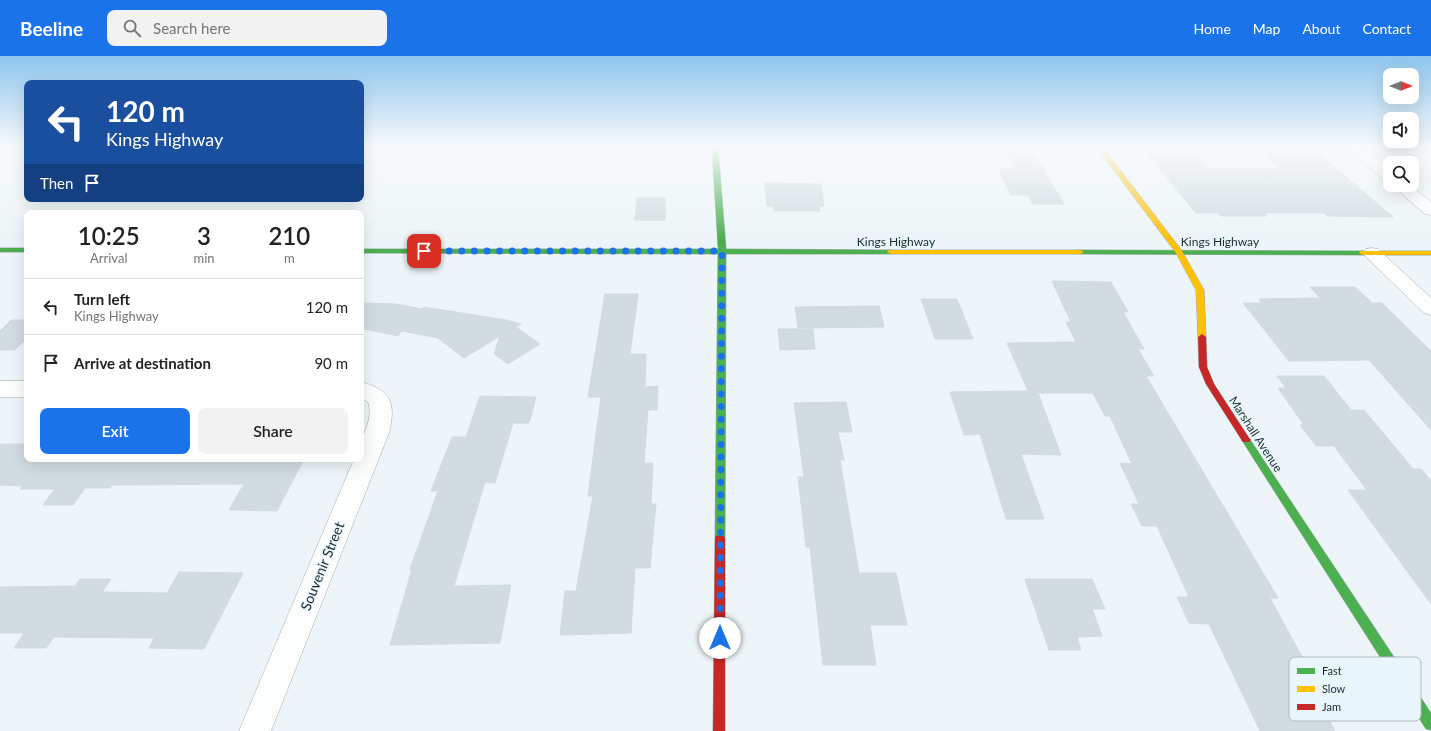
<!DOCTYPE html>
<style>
:root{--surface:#fff;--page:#f2f2f2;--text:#222;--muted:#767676;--line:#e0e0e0;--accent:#1a73e8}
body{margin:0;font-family:Lato,sans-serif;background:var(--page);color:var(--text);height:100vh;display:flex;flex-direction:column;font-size:15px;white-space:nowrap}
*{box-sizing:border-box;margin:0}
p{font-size:13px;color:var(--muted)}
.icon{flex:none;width:22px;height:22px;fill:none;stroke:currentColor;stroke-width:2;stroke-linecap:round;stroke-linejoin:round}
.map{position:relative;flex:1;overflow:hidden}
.panel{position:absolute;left:24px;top:154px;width:340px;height:252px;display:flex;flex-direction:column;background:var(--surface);border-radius:8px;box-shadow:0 4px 16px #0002}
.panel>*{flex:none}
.guide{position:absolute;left:24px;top:24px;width:340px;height:122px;border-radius:8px;box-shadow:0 4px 16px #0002;background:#1a4fa0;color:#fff;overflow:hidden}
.needle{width:26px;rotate:90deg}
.buttons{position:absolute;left:1383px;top:12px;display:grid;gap:8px}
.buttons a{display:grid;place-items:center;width:36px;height:36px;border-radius:8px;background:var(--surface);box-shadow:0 4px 16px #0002;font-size:20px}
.pin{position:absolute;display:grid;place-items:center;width:34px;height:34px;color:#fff;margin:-17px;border-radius:8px;box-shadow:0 2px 6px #0006}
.me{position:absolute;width:44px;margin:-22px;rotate:0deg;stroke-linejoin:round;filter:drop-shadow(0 0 3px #0008)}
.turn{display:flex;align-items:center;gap:14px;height:84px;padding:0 16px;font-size:18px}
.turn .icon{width:52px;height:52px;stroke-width:2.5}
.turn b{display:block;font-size:28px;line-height:34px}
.then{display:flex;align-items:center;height:38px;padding:0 16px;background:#0003;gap:8px;font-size:15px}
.eta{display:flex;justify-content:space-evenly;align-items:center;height:68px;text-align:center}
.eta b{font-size:24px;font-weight:600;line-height:28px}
.action{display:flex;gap:8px;margin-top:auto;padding:8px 16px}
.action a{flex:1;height:46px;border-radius:8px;background:var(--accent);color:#fff;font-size:16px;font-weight:600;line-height:46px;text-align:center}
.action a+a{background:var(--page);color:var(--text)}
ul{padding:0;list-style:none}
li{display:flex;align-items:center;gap:12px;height:56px;padding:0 16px;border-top:1px solid var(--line)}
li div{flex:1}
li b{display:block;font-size:15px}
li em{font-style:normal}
header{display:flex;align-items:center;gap:24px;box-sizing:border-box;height:56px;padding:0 20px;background:var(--accent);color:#fff}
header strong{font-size:19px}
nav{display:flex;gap:22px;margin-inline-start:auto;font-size:14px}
.search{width:280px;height:36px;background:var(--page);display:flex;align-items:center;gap:10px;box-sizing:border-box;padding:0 14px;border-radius:8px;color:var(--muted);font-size:15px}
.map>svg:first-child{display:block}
</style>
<header>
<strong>Beeline</strong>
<div class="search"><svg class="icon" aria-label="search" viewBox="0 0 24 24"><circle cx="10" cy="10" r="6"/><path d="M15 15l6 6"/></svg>Search here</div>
<nav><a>Home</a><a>Map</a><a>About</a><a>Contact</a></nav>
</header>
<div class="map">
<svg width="1431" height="675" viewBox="0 0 1431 675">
<rect width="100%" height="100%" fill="#edf5f8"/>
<path fill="#d2dce0" stroke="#d0dbdf" d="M1002,90h27l35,58h-31l-5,-9h-17l-11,-22h3l-3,-4 15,-1z
M1141,90h47l22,23h70l-17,-16h8l-7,-7h46l83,71 -66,-1 -3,-3h-60l3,3h-46l-3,-3h-22z
M765,127l56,1 3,22h-5l1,5h-46v-5h-7z
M637,142h28v22h-30z
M1052,225l59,1 17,30h-5l21,37h-6l16,27h-8l132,222h-8l35,64 13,1 22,41 -20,-1 15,28h-75l-51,-107 -20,-1 -12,-26h12l-32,-71h-15l-11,-22h8l-19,-41 12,1 -22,-48h-5l-12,-23h-55l23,62 -40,-1 23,65h-38l-26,-85 -16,1 -14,-43 78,-1 -21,-48 69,-1 -10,-20h5z
M1310,231h45l17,16h10l49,48v79l-62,-70 -80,1 -46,-58h19l-3,-4 61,-1z
M605,238h33l-8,60h16l-1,33 13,-1 -1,24h-9l-4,53h9l-2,41h5l-6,64h-15l-4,65 -71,2 5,-44h11l17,-95h-5l13,-99h-13z
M921,243h36l16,40h-38z
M361,247l35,1 26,5 2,-2 82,13 15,4 -5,3 24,17 -32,20 -14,-10 6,-18 -36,22 -26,-20 -36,-7 -4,5 -37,-8z
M879,250l5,21 -86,1 -3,-21z
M11,264h16v18l-12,12h-15v-19z
M778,273h35l2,20 -35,1z
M1277,320h47l27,34h13l49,59h8l10,12v123l-83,-114h19l-33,-44h-18l-16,-21h4l-26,-37h8z
M480,340l56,1 -7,26h-16l-18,60 -10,-1 -31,104 57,-1 -11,58 -110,2 22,-76h-2l28,-78h-7l21,-54h14z
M846,346l6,30h-14l6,28h-4l19,113h37l11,52h-37l6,40h-53l-13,-118h-4l-8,-70h6l-10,-74z
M0,388h27v15h277l-27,52 -48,-1 15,-26 -132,1 -2,3h-25l-12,17h-30l12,-16h-35l3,-3 -23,-1z
M179,516l64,1 -39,76 -55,-1 5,-10 -100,-1 -8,11h-32l10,-15h-24v-46l75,-1 5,-7h31l-9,13 65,1z
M1025,523h67l13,30h-13l10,27 -25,1 4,13h-32z"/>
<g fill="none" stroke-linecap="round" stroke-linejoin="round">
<g stroke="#a1aaae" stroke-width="1">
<path id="street" d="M1345,90h16l29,23v13l-6,-2z
M1392,129h18l21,17v13l-6,-1z
M1372,192l6,1 53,49v17l-7,-2 -58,-56 -3,-4 3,-4z
M0,325h27v16h-27z
M361,326c31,8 35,22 28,51l-118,298h-32l115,-272h7c0,-5 -1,-11 0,-16 4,-14 12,-26 7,-41l-7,-4z"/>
</g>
<g stroke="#a1aaae" stroke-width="1">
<path id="fast" d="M712,90h6l8,103 165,1 4,2 -4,2h-165l-1,285 -1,3 -4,1 -4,-1 -1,-3 3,-285 -357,-1v-4h357z
M0,192h27v4h-27z
M1077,194l286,1 4,2 -4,2 -283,-1 -4,-2z
M1246,380l3,2 182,275v17l-5,-1 -183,-287 -2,-2 2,-2z"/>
</g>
<g stroke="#a1aaae" stroke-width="1">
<path id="slow" d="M1096,90h6l80,105 22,39 2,47 -1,2 -3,1 -4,-3 -2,-47 -20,-37z
M888,194h192l4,2 -4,2h-189l-4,-2z
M1360,195h71v4h-68l-4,-2z"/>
</g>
<g stroke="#a1aaae" stroke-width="1">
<path id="jam" d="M1202,278l4,3 1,30 7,17 35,54 2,2 -2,2h-6l-37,-58 -7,-17 -1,-30z
M720,479l4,1 1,3v192h-12l2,-192 1,-3z"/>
</g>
<use href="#street" fill="#fcfefe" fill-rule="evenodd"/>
<use href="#fast" fill="#4caf50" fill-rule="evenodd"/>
<use href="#slow" fill="#ffc107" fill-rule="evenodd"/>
<use href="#jam" fill="#c62828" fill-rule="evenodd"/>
</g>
<linearGradient id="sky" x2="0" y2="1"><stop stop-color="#8ec6ee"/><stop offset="0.49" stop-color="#f7fafc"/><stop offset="1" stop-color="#f7fafc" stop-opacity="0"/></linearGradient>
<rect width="1431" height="184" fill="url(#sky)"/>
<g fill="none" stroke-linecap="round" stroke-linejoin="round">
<path stroke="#1a73e8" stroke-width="7" stroke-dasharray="0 12.6" d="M424,195h298l-2,387"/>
</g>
<g text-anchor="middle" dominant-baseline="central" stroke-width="3" stroke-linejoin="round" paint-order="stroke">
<g font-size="12" fill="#1c2a2f" stroke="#e9f7fc">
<text x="896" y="185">Kings Highway</text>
<text x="1220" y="185">Kings Highway</text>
<text transform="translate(1256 378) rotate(57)">Marshall Avenue</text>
</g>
<g font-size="14" fill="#1c2a2f" stroke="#e9f7fc">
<text transform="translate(322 510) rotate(-68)">Souvenir Street</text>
</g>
</g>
<rect x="1289" y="601" width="132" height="64" rx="6" fill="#e9f7fc" stroke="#acbabe" stroke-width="1"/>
<rect x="1297" y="612" width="18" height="6" fill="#4caf50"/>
<rect x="1297" y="630" width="18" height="6" fill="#ffc107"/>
<rect x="1297" y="648" width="18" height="6" fill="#c62828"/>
<g font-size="11" fill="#1c2a2f">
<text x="1322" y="619">Fast</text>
<text x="1322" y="637">Slow</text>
<text x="1322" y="655">Jam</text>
</g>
</svg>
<div class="buttons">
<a><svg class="needle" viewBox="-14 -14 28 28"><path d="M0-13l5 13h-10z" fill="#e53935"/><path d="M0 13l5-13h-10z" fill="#767676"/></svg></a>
<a><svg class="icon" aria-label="sound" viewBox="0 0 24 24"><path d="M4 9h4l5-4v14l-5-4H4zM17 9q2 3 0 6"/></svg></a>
<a><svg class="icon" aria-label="search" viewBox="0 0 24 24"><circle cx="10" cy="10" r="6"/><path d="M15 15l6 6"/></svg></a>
</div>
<div class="pin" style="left:424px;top:195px;background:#d93025"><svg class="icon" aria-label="arrive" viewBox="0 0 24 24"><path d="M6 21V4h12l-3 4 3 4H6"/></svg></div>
<svg class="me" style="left:720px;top:582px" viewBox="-20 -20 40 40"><circle r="19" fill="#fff"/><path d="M0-13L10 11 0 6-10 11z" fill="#1a73e8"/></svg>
<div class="guide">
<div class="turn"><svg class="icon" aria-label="left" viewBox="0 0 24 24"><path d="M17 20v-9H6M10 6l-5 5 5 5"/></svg><div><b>120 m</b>Kings Highway</div></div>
<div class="then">Then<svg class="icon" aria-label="arrive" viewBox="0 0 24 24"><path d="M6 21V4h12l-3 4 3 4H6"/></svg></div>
</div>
<section class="panel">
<div class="eta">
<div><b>10:25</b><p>Arrival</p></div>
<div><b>3</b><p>min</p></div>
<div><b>210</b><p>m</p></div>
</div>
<ul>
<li><svg class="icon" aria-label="left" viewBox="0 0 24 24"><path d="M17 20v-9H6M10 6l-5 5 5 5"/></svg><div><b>Turn left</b><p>Kings Highway</p></div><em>120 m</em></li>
<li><svg class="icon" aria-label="arrive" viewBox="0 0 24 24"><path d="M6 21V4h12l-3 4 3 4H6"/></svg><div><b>Arrive at destination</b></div><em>90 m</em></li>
</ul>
<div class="action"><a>Exit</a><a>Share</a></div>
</section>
</div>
